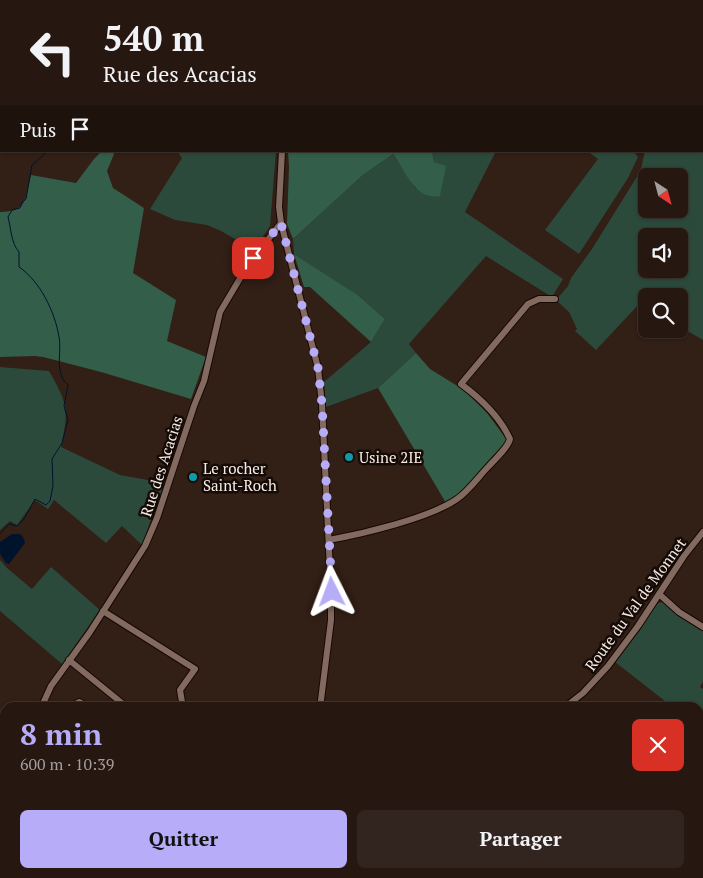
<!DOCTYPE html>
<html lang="fr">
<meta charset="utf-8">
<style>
:root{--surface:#261710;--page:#32241e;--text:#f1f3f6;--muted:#a49f9f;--line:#423630;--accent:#b6acf8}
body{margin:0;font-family:"PT Serif",serif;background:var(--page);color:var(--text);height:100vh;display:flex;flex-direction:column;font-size:19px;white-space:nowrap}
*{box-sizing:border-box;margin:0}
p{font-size:16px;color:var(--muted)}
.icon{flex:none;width:28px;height:28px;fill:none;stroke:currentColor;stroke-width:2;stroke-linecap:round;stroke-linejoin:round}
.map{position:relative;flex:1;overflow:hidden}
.sheet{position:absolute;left:0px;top:702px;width:704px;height:176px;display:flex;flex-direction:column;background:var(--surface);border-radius:15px 15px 0 0;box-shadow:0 1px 4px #0004,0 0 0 1px var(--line)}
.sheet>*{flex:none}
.top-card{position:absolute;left:0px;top:0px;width:704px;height:152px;box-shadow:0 1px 4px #0004,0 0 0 1px var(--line);background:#261710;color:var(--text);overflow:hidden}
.needle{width:32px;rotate:144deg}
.controls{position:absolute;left:638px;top:168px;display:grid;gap:10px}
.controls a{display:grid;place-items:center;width:50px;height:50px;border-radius:8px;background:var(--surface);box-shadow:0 1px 4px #0004,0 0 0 1px var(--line);font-size:25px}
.pin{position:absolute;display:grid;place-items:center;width:42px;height:42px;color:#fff;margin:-21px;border-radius:10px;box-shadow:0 2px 8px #0006}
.me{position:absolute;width:55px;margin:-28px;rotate:357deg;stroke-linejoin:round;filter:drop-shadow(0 0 4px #0008)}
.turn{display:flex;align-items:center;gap:18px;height:105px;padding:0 20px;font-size:22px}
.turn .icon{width:65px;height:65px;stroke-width:2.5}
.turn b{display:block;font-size:35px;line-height:42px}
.then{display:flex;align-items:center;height:48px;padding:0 20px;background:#0003;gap:10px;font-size:19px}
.round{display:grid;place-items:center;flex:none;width:52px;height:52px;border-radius:8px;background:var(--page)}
.summary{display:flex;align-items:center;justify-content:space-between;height:85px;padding:0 20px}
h1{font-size:30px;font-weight:700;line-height:38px;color:var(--accent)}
.primary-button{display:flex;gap:10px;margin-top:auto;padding:10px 20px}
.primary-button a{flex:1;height:58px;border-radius:8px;background:var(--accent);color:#111;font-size:20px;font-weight:700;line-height:58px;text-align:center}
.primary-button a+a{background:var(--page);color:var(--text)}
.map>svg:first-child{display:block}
</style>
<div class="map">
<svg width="703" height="878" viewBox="0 0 703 878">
<rect width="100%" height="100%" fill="#321f16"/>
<path fill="#2b4a3b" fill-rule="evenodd" d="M703,107v233l-24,-14v-30h-33v10l-6,-3 -44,47 -21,-19 2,-2 -8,-17 -13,-12 12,-14 3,-8 21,-29 46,-74 3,-6 4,-18h57zM646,176h33v33h-33zM646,236h33v33h-33z
M177,151h99l-6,75 -16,24 -33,-19 -14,-6 -32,-5 -25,-11 32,-51z
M432,151h64l-31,61 98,67 -11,18 -66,-41 -77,88 7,9 -38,35 -52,19 -2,-25 47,-40 14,-23 -27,-24 -64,-41 -1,-15 70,-64 30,-21 23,35 18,-27z
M587,151h46l5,6 -10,21 -49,76 -34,-24 53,-71z
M0,367l49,4c19,33 20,38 12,76l59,28 44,8 -22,62 -20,-19 -16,17 -52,-43 -6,9 -13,-9 -18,25 -7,-4 -10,9z
M0,560l7,8 25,21 19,-22 49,43 -38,54 -62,-53z
M663,602l40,28v51l-3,6 3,2v189h-22l-7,-4h25v-166l-40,-1 6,-6 -50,-39 43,-59z"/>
<path fill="#335e49" d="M102,151h11l1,3 -7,17 6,17 31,20 -11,65 43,27 -9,41 39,16 -15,42 -90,-27 -58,-15 -8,-1 -35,1v-145c28,0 25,-14 31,-37l45,8 18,-24z
M288,151h144l2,11 12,4 -6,30c-25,5 -35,-26 -47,-42l-30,21 -70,64 -6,-15 2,-57z
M294,254l64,41 27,24 -14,23 -61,-55h-6z
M416,353l14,16 34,21 23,23 20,27 -48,54 -13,9 -68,-115z"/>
<path fill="#00132d" d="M12,534h8l3,3 2,6 -16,21 -3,-1 -6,-9v-12z"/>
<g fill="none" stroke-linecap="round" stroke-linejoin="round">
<path stroke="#00132d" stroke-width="1" d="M0,534l9,-10 8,2 7,-7 11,-20 11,6 4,-4 3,-15 -1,-27 10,-16 6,-23 -4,-14 4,-21c-14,-12 -6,-32 -9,-48 -4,-25 -19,-56 -40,-70v-15c-8,-9 -8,-24 -11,-35l4,-7 8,-2 2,-5 4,-4 6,-34 16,-14"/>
<g stroke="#190802" stroke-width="8">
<path id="minor" d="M314,0v1
M702,87l1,-1
M702,104h1
M282,151l-3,56 2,16 37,145 4,36 9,188v28l-11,88
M329,540c33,-6 101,-22 128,-41 12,-8 22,-23 32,-33 7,-8 19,-18 21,-27 -10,-22 -30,-41 -49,-55l67,-80 11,-5h16
M659,594l20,18 24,15
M103,611l92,58 -15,21 3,18
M69,660l59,48
M41,708l10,-22 39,-54 55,-86 12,-28 37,-112 10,-25 16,-69 28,-47 33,-42
M71,708l8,-6 11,6
M244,708l1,-2
M564,708l19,-15 25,-27 30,-40 46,-70 19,-24
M0,735l5,3
M0,778l5,-8
M0,813l5,3
M31,874l3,4
M123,874l3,4
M185,874l5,4
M59,878l11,-4
M279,878l1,-4
M307,878l1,-4"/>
</g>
<use href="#minor" stroke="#826a60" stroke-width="6"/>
</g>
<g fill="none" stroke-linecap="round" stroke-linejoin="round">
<path stroke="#b6acf8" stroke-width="9" stroke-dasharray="0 16.2" d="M253,258l28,-35 37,145 4,36 10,188"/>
</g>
<g fill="#0f9aa8" stroke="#140b07" stroke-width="2">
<circle cx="349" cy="457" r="5"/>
<circle cx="193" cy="477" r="5"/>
</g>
<g text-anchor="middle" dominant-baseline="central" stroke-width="5" stroke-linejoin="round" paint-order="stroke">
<g font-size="15" fill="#f8eae4" stroke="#140b07" text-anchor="start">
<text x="359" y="457">Usine 2IE</text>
<text x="203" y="468">Le rocher<tspan x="203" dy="17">Saint-Roch</tspan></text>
</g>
<g font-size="15" fill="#f8eae4" stroke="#140b07">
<text transform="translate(161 466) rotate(-72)">Rue des Acacias</text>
<text transform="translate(635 604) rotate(-54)">Route du Val de Monnet</text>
</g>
</g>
</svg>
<div class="controls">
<a><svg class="needle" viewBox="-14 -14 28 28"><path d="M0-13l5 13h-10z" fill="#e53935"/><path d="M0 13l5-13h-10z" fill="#a49f9f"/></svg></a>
<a><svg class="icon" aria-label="sound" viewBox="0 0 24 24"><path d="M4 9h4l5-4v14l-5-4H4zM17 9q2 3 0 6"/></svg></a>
<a><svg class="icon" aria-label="search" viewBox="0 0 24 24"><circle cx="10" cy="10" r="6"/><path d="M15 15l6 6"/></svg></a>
</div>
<div class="pin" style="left:253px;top:258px;background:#d93025"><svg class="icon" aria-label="arrive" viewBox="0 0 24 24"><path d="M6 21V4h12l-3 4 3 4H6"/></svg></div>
<svg class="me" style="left:332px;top:592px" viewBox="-20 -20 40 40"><path d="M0-17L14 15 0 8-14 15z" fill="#b6acf8" stroke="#fff" stroke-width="4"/></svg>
<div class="top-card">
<div class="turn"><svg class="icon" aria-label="left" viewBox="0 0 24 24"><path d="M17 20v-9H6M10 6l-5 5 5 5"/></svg><div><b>540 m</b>Rue des Acacias</div></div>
<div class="then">Puis<svg class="icon" aria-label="arrive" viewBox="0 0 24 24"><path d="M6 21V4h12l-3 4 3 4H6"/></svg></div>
</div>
<section class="sheet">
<div class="summary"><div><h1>8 min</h1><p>600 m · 10:39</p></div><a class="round" style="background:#d93025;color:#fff"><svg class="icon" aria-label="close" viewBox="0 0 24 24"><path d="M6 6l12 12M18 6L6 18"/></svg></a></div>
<div class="primary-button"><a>Quitter</a><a>Partager</a></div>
</section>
</div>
